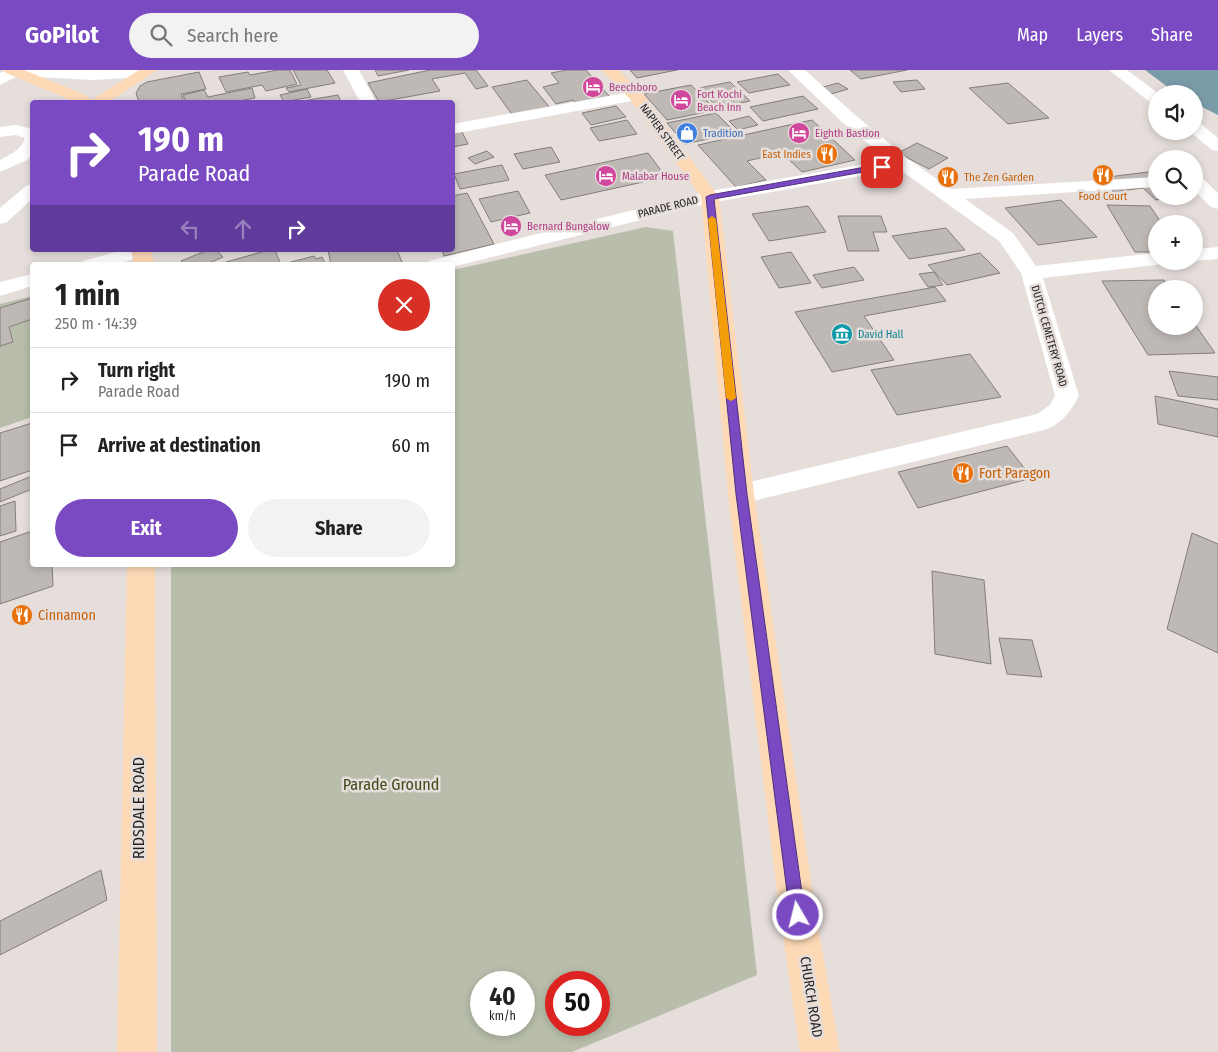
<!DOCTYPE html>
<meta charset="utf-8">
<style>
:root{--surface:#fff;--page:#f2f2f2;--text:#222;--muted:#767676;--line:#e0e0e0;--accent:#7a4ac2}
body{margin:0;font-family:"Fira Sans Condensed",sans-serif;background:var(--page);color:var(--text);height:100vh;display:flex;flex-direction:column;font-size:19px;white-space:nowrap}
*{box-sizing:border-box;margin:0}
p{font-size:16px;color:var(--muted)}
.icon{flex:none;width:28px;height:28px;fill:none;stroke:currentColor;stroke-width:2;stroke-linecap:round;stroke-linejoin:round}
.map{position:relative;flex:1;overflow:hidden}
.sheet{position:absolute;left:30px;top:192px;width:425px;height:305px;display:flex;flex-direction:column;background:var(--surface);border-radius:5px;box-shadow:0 2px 8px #0003}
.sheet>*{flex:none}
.top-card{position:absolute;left:30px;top:30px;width:425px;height:152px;border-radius:5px;box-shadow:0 2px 8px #0003;background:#7a4ac2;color:#fff;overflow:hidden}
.tools{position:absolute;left:1148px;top:15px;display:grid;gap:10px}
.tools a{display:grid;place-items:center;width:55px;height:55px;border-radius:50%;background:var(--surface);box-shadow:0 2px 8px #0003;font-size:25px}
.speed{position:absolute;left:470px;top:901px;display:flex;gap:10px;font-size:25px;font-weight:700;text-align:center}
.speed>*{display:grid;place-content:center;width:65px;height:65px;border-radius:50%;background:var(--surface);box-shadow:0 2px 8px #0003;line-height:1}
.speed small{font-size:12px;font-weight:400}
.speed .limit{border:8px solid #d22;background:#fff;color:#111}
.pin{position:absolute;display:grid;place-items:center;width:42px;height:42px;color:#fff;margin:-21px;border-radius:10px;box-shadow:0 2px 8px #0006}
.me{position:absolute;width:55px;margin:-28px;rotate:352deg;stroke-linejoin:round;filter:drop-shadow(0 0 4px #0008)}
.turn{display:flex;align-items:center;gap:18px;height:105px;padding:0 25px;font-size:22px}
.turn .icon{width:65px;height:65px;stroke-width:2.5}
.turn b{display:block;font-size:35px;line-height:42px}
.lanes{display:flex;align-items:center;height:48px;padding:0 25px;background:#0003;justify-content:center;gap:25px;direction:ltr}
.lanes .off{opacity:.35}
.round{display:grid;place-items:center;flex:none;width:52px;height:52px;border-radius:26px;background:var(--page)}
.summary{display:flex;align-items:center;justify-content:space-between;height:85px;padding:0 25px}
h1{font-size:30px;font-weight:700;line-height:38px}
.button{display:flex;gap:10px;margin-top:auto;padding:10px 25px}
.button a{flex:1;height:58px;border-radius:30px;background:var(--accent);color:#fff;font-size:20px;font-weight:700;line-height:58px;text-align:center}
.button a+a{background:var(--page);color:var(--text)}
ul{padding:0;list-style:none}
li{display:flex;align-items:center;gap:15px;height:65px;padding:0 25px;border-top:1px solid var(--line)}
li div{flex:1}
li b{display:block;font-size:19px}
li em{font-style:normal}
header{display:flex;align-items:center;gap:30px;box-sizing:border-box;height:70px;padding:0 25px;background:var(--accent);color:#fff}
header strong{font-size:24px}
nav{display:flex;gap:28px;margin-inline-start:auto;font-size:18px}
.search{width:350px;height:45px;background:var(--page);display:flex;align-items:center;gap:12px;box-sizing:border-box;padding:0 18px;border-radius:28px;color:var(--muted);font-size:19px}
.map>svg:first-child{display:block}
</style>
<header>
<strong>GoPilot</strong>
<div class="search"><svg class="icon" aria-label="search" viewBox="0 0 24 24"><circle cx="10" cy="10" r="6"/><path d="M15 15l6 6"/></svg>Search here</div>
<nav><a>Map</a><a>Layers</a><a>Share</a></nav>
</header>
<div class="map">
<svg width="1218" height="982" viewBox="0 0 1218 982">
<rect width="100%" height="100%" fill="#e5dedb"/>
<path fill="#b8beab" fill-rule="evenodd" d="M646,157l27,4 84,744 -185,77h-401v-487h281l1,-295zM481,912h43v43h-43zM556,912h43v43h-43z
M32,226v121l-32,11v-124z"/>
<path fill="#7a9ca8" d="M1145,0h73v45l-24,-12v-9h-17z"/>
<path fill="#bfb9b6" stroke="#847e7b" d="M278,0h12l7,14 -31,7 -4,-6 -36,7 -7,-15 29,-5 2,3z
M293,0h34l8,13 -46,9 -3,-4 15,-3z
M375,0h34l-31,6z
M430,0h46l12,16 -12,3 -11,-16 -33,6 8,12 -61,11 -11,-19z
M567,0h19l25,28 -34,7 -4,-5 -17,4 -13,-17 16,-4 -8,-10z
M630,0h47l-40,8z
M850,0h57l-46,9z
M199,2l7,17 -25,5 3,8h-45l-3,-9 4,-7 7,-4z
M778,4l12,11 -41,8 -12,-11z
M527,10l24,29 -37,8 -22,-30z
M917,10l8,9 -24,3 -8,-10z
M730,12l20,19 -32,7 -19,-20z
M838,13l10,6 -20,6 -9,-7z
M1008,13l41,35 -41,6 -39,-36z
M691,15l25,25 -49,10 -23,-26z
M252,18l3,10 -21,4h-48l-3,-7 21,-5 4,7z
M307,19l4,8 -27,5 -4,-7z
M338,25l3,7h-44z
M803,26l15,13 -55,12 -13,-14z
M616,36l10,11 -35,8 -9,-12z
M716,43l20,20 -51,11 -18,-21z
M749,46l9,9 -20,5 -9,-9z
M627,50l10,14 -38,7 -9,-13z
M812,50l43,40 -53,12 -20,-19 -35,8 19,19 -30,7 -38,-42z
M461,60l7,14 -16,3v-15z
M917,73l31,15 -19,11 -31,-16z
M551,77l9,15 -37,7 -9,-15z
M487,81l7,6 -19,7 -7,-6z
M648,83l18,24 -105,23 -16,-25z
M502,95l7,15 -49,9 -6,-15z
M1156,101v25h26l-26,4 -13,-12 -29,4 -14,-14z
M518,121l12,22 -39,9 -12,-23z
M467,123l27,51 -50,12 -2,-6h10v-54z
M1061,130l36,37 -59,8 -33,-37z
M1107,135l43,1 12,18h-6v28h-21z
M808,136l18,26 -57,9 -17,-27z
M838,146h43l6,16h-14l6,19h-31z
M946,158l19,22 -56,9 -17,-23z
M208,180h8l7,7 -19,8h-19l-4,-4z
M269,180h6l6,15h-54l-1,-3z
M328,180h69l5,12 -12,3h-59z
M791,182l20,31 -32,5 -18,-31z
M980,183l20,20 -53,12 -19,-20z
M314,186l2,3 6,-2 4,8h-33l-2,-3z
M854,197l10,13 -42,8 -9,-13z
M934,202l9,13 -15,2 -9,-13z
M1164,210l6,9h-14v37h38v-3l21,30 -67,2 -46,-74z
M935,217l11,14 -82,15 30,44 -62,12 -37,-60z
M32,228v21l-23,8 4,15 -13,4v-38z
M970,284l31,43 -104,18 -26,-45z
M1169,301l49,6v23l-40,-4z
M1155,326l63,13v28l-60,-13z
M32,353v47l-32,11v-48z
M1007,376l25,32 -114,30 -20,-36z
M32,406v13l-32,13v-13z
M15,431l1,30 -16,5v-30z
M32,461v34h20l1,21 -53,18v-62z
M1192,463l26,11v109l-51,-24z
M932,501l52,9 7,84 -56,-10z
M999,568l33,2 10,37 -35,-3z
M101,800l6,30 -107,55v-34z"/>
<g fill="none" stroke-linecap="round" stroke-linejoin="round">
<path fill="#fff" fill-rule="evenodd" d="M6,0h146l2,2 -3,3 -5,2 -53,3 -75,-4 -18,9v-12z
M343,0h16l17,32h-16z
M788,0h17l49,44 54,45 43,30 205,-12v10l-191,12 48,34 23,33 120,-13v8h8l-8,4 -113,13 36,118c-9,16 -17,28 -35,34l-303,74 -9,-3 -4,-7 4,-7 9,-3 296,-70 13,-9 5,-9 -34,-123 -22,-32 -100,-72 -189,34 -258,64v-2h-26l3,-4 281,-70 178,-31 -46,-38z
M1109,0h18l32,24h-3v10l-6,-2z
M636,21l6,2 2,3 -2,3 -190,35v-10z
M1194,52l6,1 18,15v13l-6,-1 -23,-19h5z
M16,55l16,4v25l-5,6 -27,12v-12c11,-6 21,-10 25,-22l-9,-3 -16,2v-10z
M1194,105l6,1 18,17v16l-7,-2 -17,-17z
M32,114v15l-25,23 -7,2v-16l26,-22z
M1218,177v12l-24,2v-12z
M123,180l29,1 -3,4 -36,10h-33l3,-4z
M32,204v12l-32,10v-14z"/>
<path fill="#fed9b6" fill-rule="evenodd" d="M3,0h21l59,24 9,6 47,-30h19l-50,32h-33l-69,-29z
M601,0h17l24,23 77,104 35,297 62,421 24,137h-40l-20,-137 -52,-421 -27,-297 -71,-98z
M131,180h20l3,15h-20z
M127,495h28l2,487h-40z"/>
</g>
<path fill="#7a4ac2" stroke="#4f307e" d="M882,94l3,1v3l-171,31 33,295 58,421 -2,6 -5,2 -5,-2 -3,-6 -54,-421 -30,-297 4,-2z"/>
<path fill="#f59e0b" d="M712,146l4,3 20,179 -5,3 -5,-3 -18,-179z"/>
<defs>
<g id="hotel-disc" transform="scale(1.125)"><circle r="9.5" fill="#d1479c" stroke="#e5dedb"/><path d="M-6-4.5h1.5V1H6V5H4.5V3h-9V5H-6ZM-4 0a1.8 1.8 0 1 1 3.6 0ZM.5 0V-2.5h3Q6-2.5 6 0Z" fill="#fff"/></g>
<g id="shop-disc" transform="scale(1.125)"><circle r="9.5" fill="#3f7fe0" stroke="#e5dedb"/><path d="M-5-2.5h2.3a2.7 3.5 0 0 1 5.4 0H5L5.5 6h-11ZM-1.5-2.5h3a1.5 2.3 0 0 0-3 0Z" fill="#fff"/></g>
<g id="restaurant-disc" transform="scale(1.125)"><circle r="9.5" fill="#e8710a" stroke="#e5dedb"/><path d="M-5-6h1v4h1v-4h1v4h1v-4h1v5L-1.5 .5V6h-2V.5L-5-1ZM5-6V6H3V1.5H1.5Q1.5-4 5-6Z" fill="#fff"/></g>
<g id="museum-disc" transform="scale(1.125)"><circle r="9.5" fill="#0f9aa8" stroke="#e5dedb"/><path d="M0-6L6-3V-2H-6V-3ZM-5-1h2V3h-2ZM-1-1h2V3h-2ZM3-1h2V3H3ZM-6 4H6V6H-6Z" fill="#fff"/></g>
</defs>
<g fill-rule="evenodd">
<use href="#hotel-disc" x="593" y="17"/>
<use href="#hotel-disc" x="681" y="30"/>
<use href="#shop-disc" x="687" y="63"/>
<use href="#hotel-disc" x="799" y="63"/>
<use href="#restaurant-disc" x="827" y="84"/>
<use href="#restaurant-disc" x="1103" y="105"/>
<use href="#hotel-disc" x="606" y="106"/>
<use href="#restaurant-disc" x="948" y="107"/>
<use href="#hotel-disc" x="511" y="156"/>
<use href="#museum-disc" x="842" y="264"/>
<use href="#restaurant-disc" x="963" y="403"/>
<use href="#restaurant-disc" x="22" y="545"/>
</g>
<g text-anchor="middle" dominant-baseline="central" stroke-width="5" stroke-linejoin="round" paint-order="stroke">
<g font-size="11" fill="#b23c85" stroke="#e5dedb" text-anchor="start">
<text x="609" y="17">Beechboro</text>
<text x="697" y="24">Fort Kochi<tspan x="697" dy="13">Beach Inn</tspan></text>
<text x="815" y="63">Eighth Bastion</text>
<text x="622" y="106">Malabar House</text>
<text x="527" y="156">Bernard Bungalow</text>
</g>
<g font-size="11" fill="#221f1e" stroke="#e5dedb">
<text transform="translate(662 62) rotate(54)">NAPIER STREET</text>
<text transform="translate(668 137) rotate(-14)">PARADE ROAD</text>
<text transform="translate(1049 266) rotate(74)">DUTCH CEMETERY ROAD</text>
</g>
<g font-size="11" fill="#366cbe" stroke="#e5dedb" text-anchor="start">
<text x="703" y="63">Tradition</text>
</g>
<g font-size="11" fill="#c56008" stroke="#e5dedb" text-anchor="end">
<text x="811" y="84">East Indies</text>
<text x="964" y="107" text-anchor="start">The Zen Garden</text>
<text x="1103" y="126" text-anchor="middle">Food Court</text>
</g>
<g font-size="11" fill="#0d838f" stroke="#e5dedb" text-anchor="start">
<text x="858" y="264">David Hall</text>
</g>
<g font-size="14" fill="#c56008" stroke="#e5dedb" text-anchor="start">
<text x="979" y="403">Fort Paragon</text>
<text x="38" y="545">Cinnamon</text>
</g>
<g font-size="14" fill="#221f1e" stroke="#e5dedb">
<text transform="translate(811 927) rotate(81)">CHURCH ROAD</text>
</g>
<g font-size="16" fill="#414c1d" stroke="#e5dedb">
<text x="391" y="714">Parade Ground</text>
</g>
<g font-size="16" fill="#221f1e" stroke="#e5dedb">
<text transform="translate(138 738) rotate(-90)">RIDSDALE ROAD</text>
</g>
</g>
</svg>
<div class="tools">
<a><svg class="icon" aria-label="sound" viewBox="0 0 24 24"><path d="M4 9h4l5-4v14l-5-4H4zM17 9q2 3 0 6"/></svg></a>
<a><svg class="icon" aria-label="search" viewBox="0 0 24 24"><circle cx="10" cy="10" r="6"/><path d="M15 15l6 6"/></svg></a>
<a>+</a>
<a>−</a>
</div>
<div class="speed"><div>40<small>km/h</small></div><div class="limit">50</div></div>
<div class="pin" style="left:882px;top:97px;background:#d93025"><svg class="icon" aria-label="arrive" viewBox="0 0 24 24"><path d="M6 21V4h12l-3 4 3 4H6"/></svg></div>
<svg class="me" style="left:798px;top:845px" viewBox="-20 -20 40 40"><circle r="17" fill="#7a4ac2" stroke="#fff" stroke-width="3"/><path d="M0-11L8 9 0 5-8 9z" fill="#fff"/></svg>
<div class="top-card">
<div class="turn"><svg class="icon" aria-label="right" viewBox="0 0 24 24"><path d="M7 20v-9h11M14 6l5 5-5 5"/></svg><div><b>190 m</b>Parade Road</div></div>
<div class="lanes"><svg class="icon off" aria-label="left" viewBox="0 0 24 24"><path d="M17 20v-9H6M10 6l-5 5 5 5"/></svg><svg class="icon off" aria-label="ahead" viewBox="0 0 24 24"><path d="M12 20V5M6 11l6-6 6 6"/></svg><svg class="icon" aria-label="right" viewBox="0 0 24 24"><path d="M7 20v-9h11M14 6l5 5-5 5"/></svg></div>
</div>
<section class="sheet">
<div class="summary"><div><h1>1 min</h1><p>250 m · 14:39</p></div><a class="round" style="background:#d93025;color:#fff"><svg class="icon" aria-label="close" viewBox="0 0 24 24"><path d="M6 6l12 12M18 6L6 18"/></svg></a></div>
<ul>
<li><svg class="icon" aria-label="right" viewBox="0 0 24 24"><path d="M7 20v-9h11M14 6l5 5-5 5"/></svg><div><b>Turn right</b><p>Parade Road</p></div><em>190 m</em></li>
<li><svg class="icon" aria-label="arrive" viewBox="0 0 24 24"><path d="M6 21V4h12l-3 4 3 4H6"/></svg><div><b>Arrive at destination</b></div><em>60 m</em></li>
</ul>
<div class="button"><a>Exit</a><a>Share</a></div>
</section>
</div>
